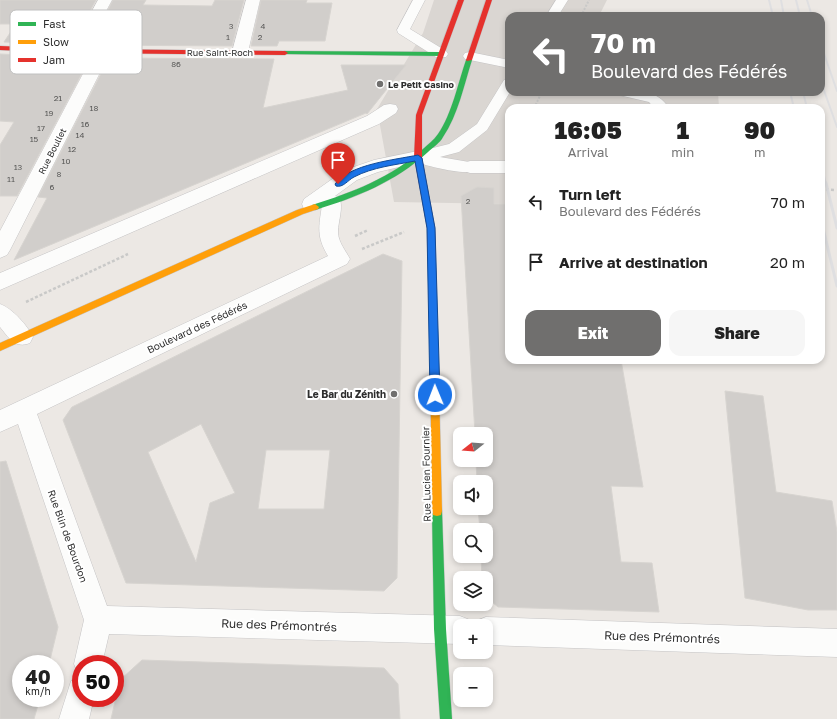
<!DOCTYPE html>
<meta charset="utf-8">
<style>
:root{--surface:#fff;--page:#f6f6f6;--text:#222;--muted:#767676;--accent:#706f6e}
body{margin:0;font-family:"Golos Text",sans-serif;background:var(--page);color:var(--text);height:100vh;display:flex;flex-direction:column;font-size:15px;white-space:nowrap}
*{box-sizing:border-box;margin:0}
p{font-size:13px;color:var(--muted)}
.icon{flex:none;width:22px;height:22px;fill:none;stroke:currentColor;stroke-width:2;stroke-linecap:round;stroke-linejoin:round}
.map{position:relative;flex:1;overflow:hidden}
.side{position:absolute;left:505px;top:104px;width:320px;height:260px;display:flex;flex-direction:column;background:var(--surface);border-radius:12px;box-shadow:0 2px 6px #0003}
.side>*{flex:none}
.hud{position:absolute;left:505px;top:12px;width:320px;height:84px;border-radius:12px;box-shadow:0 2px 6px #0003;background:#706f6e;color:#fff;overflow:hidden}
.needle{width:26px;rotate:253deg}
.buttons{position:absolute;left:453px;top:427px;display:grid;gap:8px}
.buttons a{display:grid;place-items:center;width:40px;height:40px;border-radius:8px;background:var(--surface);box-shadow:0 2px 6px #0003;font-size:20px}
.speed{position:absolute;left:12px;top:655px;display:flex;gap:8px;font-size:20px;font-weight:700;text-align:center}
.speed>*{display:grid;place-content:center;width:52px;height:52px;border-radius:50%;background:var(--surface);box-shadow:0 2px 6px #0003;line-height:1}
.speed small{font-size:10px;font-weight:400}
.speed .limit{border:6px solid #d22;background:#fff;color:#111}
.pin{position:absolute;display:grid;place-items:center;width:34px;height:34px;color:#fff;margin:-41px -17px;border-radius:50% 50% 50% 0;rotate:-45deg;box-shadow:0 0 4px #0007}
.pin .icon{rotate:45deg}
.me{position:absolute;width:44px;margin:-22px;rotate:359deg;stroke-linejoin:round;filter:drop-shadow(0 0 3px #0008)}
.turn{display:flex;align-items:center;gap:14px;height:84px;padding:0 20px;font-size:18px}
.turn .icon{width:52px;height:52px;stroke-width:2.5}
.turn b{display:block;font-size:28px;line-height:34px}
.eta{display:flex;justify-content:space-evenly;align-items:center;height:68px;text-align:center}
.eta b{font-size:24px;font-weight:800;line-height:28px}
.action{display:flex;gap:8px;margin-top:auto;padding:8px 20px}
.action a{flex:1;height:46px;border-radius:12px;background:var(--accent);color:#fff;font-size:16px;font-weight:800;line-height:46px;text-align:center}
.action a+a{background:var(--page);color:var(--text)}
ul{padding:0;list-style:none}
li{display:flex;align-items:center;gap:12px;height:60px;padding:0 20px}
li div{flex:1}
li b{display:block;font-size:15px}
li em{font-style:normal}
.map>svg:first-child{display:block}
</style>
<div class="map">
<svg width="837" height="719" viewBox="0 0 837 719">
<rect width="100%" height="100%" fill="#ece8e4"/>
<path fill="#dad6d2" d="M434,0h173l-8,16h-90v76h209l1,16h-210v96l-115,-2 -17,-93 46,-76z"/>
<path fill="#d1cecb" stroke="#d7d4d0" fill-rule="evenodd" d="M0,0h96l-24,44 -68,-2 12,-18h-16z
M113,0h33l-3,5 69,1 3,-6h29l-12,46 -142,-1z
M261,0h46l-1,3h26l-7,38h-46l-2,5h-26z
M0,54l90,4 -73,138h-17v-51l14,-23 -14,-1z
M109,58l165,1 -11,49 85,-18 -7,-25h65l-39,49 -1,-1 -352,147 33,-62 -9,-1z
M477,187l17,1v16h15v156h112l22,127 -32,-1 10,76 31,1 7,49 -161,-5 -12,-10v-19h-4l-1,-22h5v-26h-6l-2,-22h8v-26h-9l-1,-22h10v-26h-11l-14,-238z
M383,254l19,7 -5,317 -13,13 -258,-8 -63,-163 9,-13zM201,424l34,69 -25,10 -14,59 -48,-110zM266,450h64l-6,59h-66z
M725,391l38,5 13,96 56,9 5,31v78h-29l-63,-12z
M6,461l52,166 -9,37h-28v34h19l-6,21h-34v-257z
M142,660l242,8 14,16 2,35h-289l9,-39z"/>
<g fill="none" stroke-linecap="round" stroke-linejoin="round">
<g stroke="#c5c4c5" stroke-width="1">
<path id="lane" d="M413,0h12l-15,29 36,22 2,3 -2,3h-10l-38,-24 -1,-3z
M556,0h12l-10,16h-12z
M470,52l39,8v8l-44,-9 -2,-3 2,-3z
M509,79v13h1l-23,38 -28,22 -19,5 35,6 3,4 -3,4c-15,4 -47,-5 -62,-10l-3,-4 3,-4 36,-9 28,-20 27,-44z
M617,92c21,0 39,-4 52,16h-15l-5,-6 -30,-7z"/>
</g>
<g stroke="#c5c4c5" stroke-width="1">
<path id="street" d="M98,0h14l-29,54 -5,2 -5,-2 -3,-3z
M246,0h14l-12,52 -3,3 -5,2 -5,-2 -3,-3z
M103,46l5,2 3,3 -101,199 -3,5 -7,3v-27l95,-180 3,-3z
M390,104l6,1 2,4 -2,4 -17,11 -379,166v-17l367,-157 17,-11z
M418,151l6,2 3,4 -3,4 -46,11 -21,8 -22,16 4,1c5,10 -1,24 -1,35 0,10 8,19 12,27l-3,5 -310,150 70,192 353,10 10,4 2,6h-12v18l-351,-10 -7,30h-21v11l-3,-1 -4,-10 10,-44 -66,-196 -18,8v-22l328,-154c-12,-20 -9,-29 -6,-51l-11,6 -7,-2 -2,-5 2,-5 41,-29 29,-10z
M470,161h39v12h-39l-6,-2 -3,-4 3,-4z
M0,304c13,5 27,21 33,33l-3,6c-15,6 -21,-5 -30,-16z
M486,617l351,12v28l-351,-12v-19h-12l2,-5z
M81,676v22h13l-5,21h-30l12,-38z"/>
</g>
<g stroke="#c5c4c5" stroke-width="1">
<path id="fast" d="M285,51l156,1 3,2 -3,2 -158,-2v-2z
M469,58l3,2c-8,25 -14,55 -29,77 -3,6 -10,10 -15,15 -33,30 -71,45 -113,58l-3,-1v-4c42,-13 78,-27 111,-56 5,-5 11,-9 15,-15 14,-20 20,-51 28,-74z
M437,506l4,1 1,4 4,118 6,90h-12l-6,-90 -2,-118 1,-4z"/>
</g>
<g stroke="#c5c4c5" stroke-width="1">
<path id="slow" d="M315,204l4,3 -1,2 -15,5 -303,137v-8l297,-133z
M434,341l3,1 1,3 4,166 -1,4 -4,1 -4,-1 -1,-4 -2,-166 1,-3z"/>
</g>
<g stroke="#c5c4c5" stroke-width="1">
<path id="jam" d="M458,0h6l-42,115v42l13,71 3,117 -1,3h-6l-1,-3 -3,-117 -13,-71 2,-42z
M486,0h6l-20,60 -5,1 -1,-1z
M0,46l78,3 207,2 3,2 -3,2 -207,-2 -78,-3z"/>
</g>
<path stroke="#c9c9c8" stroke-width="2" stroke-dasharray="2 1.5" stroke-linecap="butt" d="M581,16l8,-16
M534,108l8,-16"/>
<path stroke="#c9c9c8" stroke-width="2.5" stroke-dasharray="3 2" stroke-linecap="butt" d="M821,189l14,1
M355,236l13,-6
M362,249l42,-17
M26,302l102,-48"/>
<use href="#lane" fill="#fcfcfb" fill-rule="evenodd"/>
<use href="#street" fill="#fcfcfb" fill-rule="evenodd"/>
<use href="#fast" fill="#30b455" fill-rule="evenodd"/>
<use href="#slow" fill="#ff9f0a" fill-rule="evenodd"/>
<use href="#jam" fill="#e5322d" fill-rule="evenodd"/>
<path stroke="#dfdfe1" stroke-width="2" d="M769,0l4,16
M781,0l3,16
M796,0l4,16
M807,0l5,16
M821,45l16,46
M821,82l16,45
M790,92l4,16
M803,92l4,16
M821,164l5,20"/>
<path stroke="#dfdfe1" stroke-width="3" d="M826,183l11,45
M821,220l16,66"/>
</g>
<path fill="#1a73e8" stroke="#114b97" d="M418,155l4,3 13,70 5,167 -2,3 -3,1 -4,-1 -1,-3 -3,-167 -12,-67c-20,4 -42,6 -61,16 -6,3 -11,11 -18,9l-1,-2c15,-20 59,-24 83,-29z"/>
<g fill="#706f6e" stroke="#fff" stroke-width="1.5">
<circle cx="380" cy="84" r="4"/>
<circle cx="394" cy="394" r="4"/>
</g>
<g text-anchor="middle" dominant-baseline="central" stroke-width="4" stroke-linejoin="round" paint-order="stroke">
<g font-size="8" fill="#585857">
<text x="231" y="26">3</text>
<text x="263" y="26">4</text>
<text x="228" y="37">1</text>
<text x="260" y="37">2</text>
<text x="176" y="64">86</text>
<text x="58" y="98">21</text>
<text x="94" y="108">18</text>
<text x="49" y="113">19</text>
<text x="85" y="124">16</text>
<text x="41" y="128">17</text>
<text x="80" y="135">14</text>
<text x="34" y="139">15</text>
<text x="72" y="149">12</text>
<text x="66" y="161">10</text>
<text x="18" y="167">13</text>
<text x="59" y="174">8</text>
<text x="11" y="179">11</text>
<text x="52" y="187">6</text>
<text x="468" y="201">2</text>
</g>
<g font-size="9" fill="#2e2e2e" stroke="#fff">
<text x="220" y="52">Rue Saint-Roch</text>
<text transform="translate(52 151) rotate(-63)">Rue Boullet</text>
</g>
<g font-size="9" font-weight="bold" fill="#2e2e2e" stroke="#fff" text-anchor="start">
<text x="388" y="84">Le Petit Casino</text>
</g>
<g font-size="10" fill="#2e2e2e" stroke="#fff">
<text transform="translate(197 327) rotate(-25)">Boulevard des Fédérés</text>
<text transform="translate(426 474) rotate(-91)">Rue Lucien Fournier</text>
<text transform="translate(68 536) rotate(70)">Rue Blin de Bourdon</text>
</g>
<g font-size="10" font-weight="bold" fill="#2e2e2e" stroke="#fff" text-anchor="end">
<text x="386" y="394">Le Bar du Zénith</text>
</g>
<g font-size="12" fill="#2e2e2e" stroke="#fff">
<text transform="translate(279 625) rotate(2)">Rue des Prémontrés</text>
<text transform="translate(662 637) rotate(2)">Rue des Prémontrés</text>
</g>
</g>
<rect x="10" y="10" width="132" height="64" rx="6" fill="#fff" stroke="#c0c0c0" stroke-width="1"/>
<rect x="18" y="22" width="18" height="4" fill="#30b455"/>
<rect x="18" y="40" width="18" height="4" fill="#ff9f0a"/>
<rect x="18" y="58" width="18" height="4" fill="#e5322d"/>
<g font-size="11" fill="#2e2e2e">
<text x="43" y="28">Fast</text>
<text x="43" y="46">Slow</text>
<text x="43" y="64">Jam</text>
</g>
</svg>
<div class="buttons">
<a><svg class="needle" viewBox="-14 -14 28 28"><path d="M0-13l5 13h-10z" fill="#e53935"/><path d="M0 13l5-13h-10z" fill="#767676"/></svg></a>
<a><svg class="icon" aria-label="sound" viewBox="0 0 24 24"><path d="M4 9h4l5-4v14l-5-4H4zM17 9q2 3 0 6"/></svg></a>
<a><svg class="icon" aria-label="search" viewBox="0 0 24 24"><circle cx="10" cy="10" r="6"/><path d="M15 15l6 6"/></svg></a>
<a><svg class="icon" aria-label="layers" viewBox="0 0 24 24"><path d="M12 4l9 5-9 5-9-5zM3 14l9 5 9-5"/></svg></a>
<a>+</a>
<a>−</a>
</div>
<div class="speed"><div>40<small>km/h</small></div><div class="limit">50</div></div>
<div class="pin" style="left:338px;top:184px;background:#d93025"><svg class="icon" aria-label="arrive" viewBox="0 0 24 24"><path d="M6 21V4h12l-3 4 3 4H6"/></svg></div>
<svg class="me" style="left:435px;top:395px" viewBox="-20 -20 40 40"><circle r="17" fill="#1a73e8" stroke="#fff" stroke-width="3"/><path d="M0-11L8 9 0 5-8 9z" fill="#fff"/></svg>
<div class="hud">
<div class="turn"><svg class="icon" aria-label="left" viewBox="0 0 24 24"><path d="M17 20v-9H6M10 6l-5 5 5 5"/></svg><div><b>70 m</b>Boulevard des Fédérés</div></div>
</div>
<section class="side">
<div class="eta">
<div><b>16:05</b><p>Arrival</p></div>
<div><b>1</b><p>min</p></div>
<div><b>90</b><p>m</p></div>
</div>
<ul>
<li><svg class="icon" aria-label="left" viewBox="0 0 24 24"><path d="M17 20v-9H6M10 6l-5 5 5 5"/></svg><div><b>Turn left</b><p>Boulevard des Fédérés</p></div><em>70 m</em></li>
<li><svg class="icon" aria-label="arrive" viewBox="0 0 24 24"><path d="M6 21V4h12l-3 4 3 4H6"/></svg><div><b>Arrive at destination</b></div><em>20 m</em></li>
</ul>
<div class="action"><a>Exit</a><a>Share</a></div>
</section>
</div>
